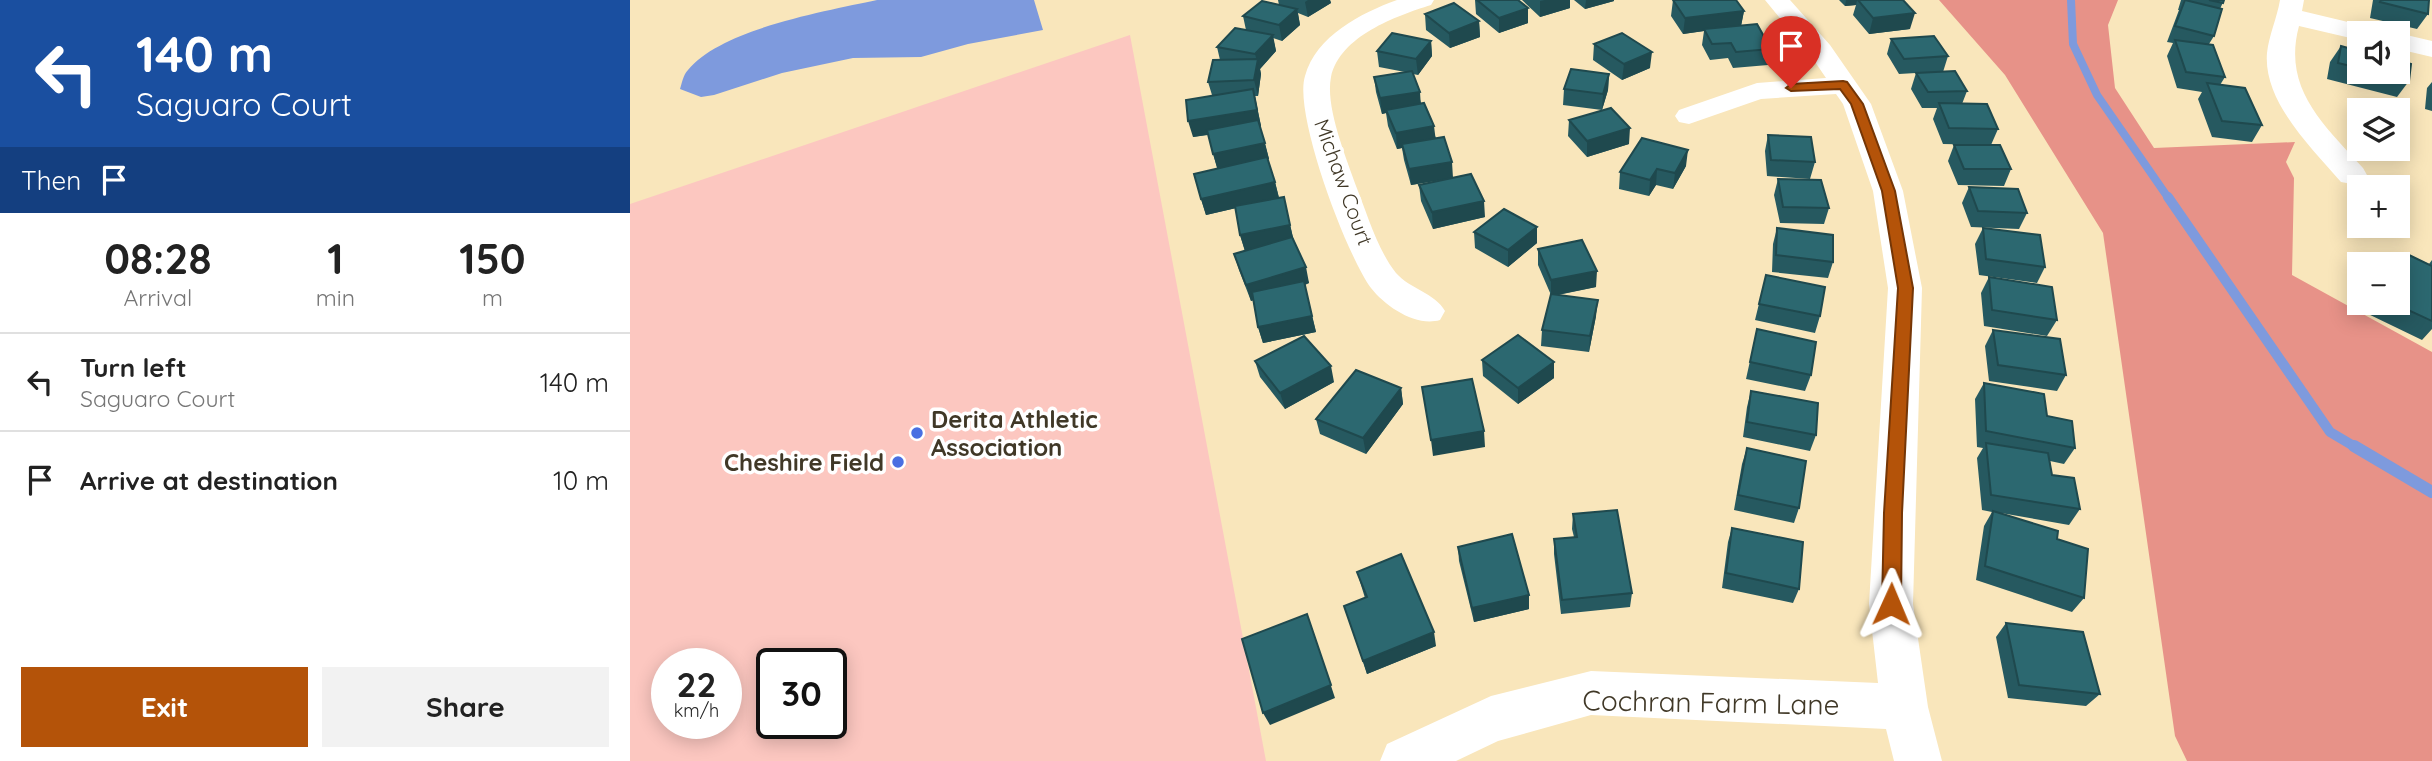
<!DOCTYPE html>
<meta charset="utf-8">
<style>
:root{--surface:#fff;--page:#f2f2f2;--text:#222;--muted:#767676;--line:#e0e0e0;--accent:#b45309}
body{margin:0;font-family:Quicksand,sans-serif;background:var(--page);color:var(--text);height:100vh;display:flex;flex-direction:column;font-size:26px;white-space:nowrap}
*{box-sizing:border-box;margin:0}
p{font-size:23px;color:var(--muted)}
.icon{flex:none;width:38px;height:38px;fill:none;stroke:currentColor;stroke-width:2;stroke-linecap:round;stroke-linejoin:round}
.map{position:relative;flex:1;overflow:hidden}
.details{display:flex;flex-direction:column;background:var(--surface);width:630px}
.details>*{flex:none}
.banner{background:#1a4fa0;color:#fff;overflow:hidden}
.controls{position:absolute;left:1717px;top:21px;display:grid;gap:14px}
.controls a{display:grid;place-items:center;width:63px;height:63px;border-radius:0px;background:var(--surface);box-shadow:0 4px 18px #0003;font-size:35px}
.speed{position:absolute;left:21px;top:648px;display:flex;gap:14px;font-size:35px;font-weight:700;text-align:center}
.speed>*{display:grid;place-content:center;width:91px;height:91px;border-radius:50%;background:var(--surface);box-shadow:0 4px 18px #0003;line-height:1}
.speed small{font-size:18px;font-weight:400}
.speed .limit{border:4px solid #111;border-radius:10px;background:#fff;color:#111}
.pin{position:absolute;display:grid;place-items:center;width:60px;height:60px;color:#fff;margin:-72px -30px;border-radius:50% 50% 50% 0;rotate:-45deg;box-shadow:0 0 7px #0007}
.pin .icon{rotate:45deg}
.me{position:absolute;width:77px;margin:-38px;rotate:1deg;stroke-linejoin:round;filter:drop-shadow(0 0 5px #0008)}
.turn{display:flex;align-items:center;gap:24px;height:147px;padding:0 21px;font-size:32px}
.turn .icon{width:91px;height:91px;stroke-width:2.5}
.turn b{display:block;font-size:49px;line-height:60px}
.then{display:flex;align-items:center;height:66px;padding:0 21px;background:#0003;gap:14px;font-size:26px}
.eta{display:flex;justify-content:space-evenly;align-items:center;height:119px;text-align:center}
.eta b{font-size:42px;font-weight:700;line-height:49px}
.action{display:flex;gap:14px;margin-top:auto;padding:14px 21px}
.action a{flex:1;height:80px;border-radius:0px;background:var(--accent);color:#fff;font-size:28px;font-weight:700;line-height:80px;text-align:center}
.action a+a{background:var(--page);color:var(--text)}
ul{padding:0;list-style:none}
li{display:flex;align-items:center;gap:21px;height:98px;padding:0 21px;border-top:2px solid var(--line)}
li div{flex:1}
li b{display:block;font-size:26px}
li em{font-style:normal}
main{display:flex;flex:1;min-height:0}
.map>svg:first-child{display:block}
</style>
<main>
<section class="details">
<div class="banner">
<div class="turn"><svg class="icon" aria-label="left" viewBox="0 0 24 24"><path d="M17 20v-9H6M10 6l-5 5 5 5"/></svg><div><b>140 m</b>Saguaro Court</div></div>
<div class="then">Then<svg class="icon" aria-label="arrive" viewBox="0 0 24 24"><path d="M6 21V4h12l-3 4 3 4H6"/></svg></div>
</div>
<div class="eta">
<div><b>08:28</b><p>Arrival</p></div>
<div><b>1</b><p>min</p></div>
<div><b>150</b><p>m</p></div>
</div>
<ul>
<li><svg class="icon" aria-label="left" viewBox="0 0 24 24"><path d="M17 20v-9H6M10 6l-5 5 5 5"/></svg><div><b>Turn left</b><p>Saguaro Court</p></div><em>140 m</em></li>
<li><svg class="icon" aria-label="arrive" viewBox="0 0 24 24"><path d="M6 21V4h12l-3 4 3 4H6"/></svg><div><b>Arrive at destination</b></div><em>10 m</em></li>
</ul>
<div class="action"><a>Exit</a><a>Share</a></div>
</section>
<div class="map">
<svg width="1802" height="761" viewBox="0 0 1802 761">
<rect width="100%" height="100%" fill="#f9e6bb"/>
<path fill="#fcc7c0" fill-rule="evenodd" d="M500,35l136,726h-636v-557zM37,663h59v60h-59zM142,663h59v60h-59z"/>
<path fill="#e79288" d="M1309,0h179l-10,25 7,63 39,60 141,-6 -9,20 8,16 -2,97 140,77v409h-245l-12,-25 -72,-503 -98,-158z"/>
<path fill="#7e9add" d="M247,0h157l9,30 -75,14 -47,13 -68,1 -71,15 -68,22 -13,2 -21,-8c2,-6 3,-14 8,-19 33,-41 138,-59 189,-70z"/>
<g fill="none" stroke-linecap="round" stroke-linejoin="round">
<path stroke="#7e9add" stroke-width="8" d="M1441,0l2,44 24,51 72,104"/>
<path stroke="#7e9add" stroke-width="10" d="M1538,197l162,235 27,16"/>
<path stroke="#7e9add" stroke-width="12" d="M1724,446l78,46"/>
<path fill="#fff" fill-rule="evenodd" d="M767,0h37l-3,5c-35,11 -91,31 -100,72 -6,30 15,80 25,109 11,27 21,63 40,87 14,16 39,20 49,38l-5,9c-24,7 -54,-13 -69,-32 -24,-32 -78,-174 -66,-212 11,-40 56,-63 92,-76z
M1135,0h25l40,45 41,59 32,87 19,97 -9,316 15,103 14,54h-48l-8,-32 -295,-14 -93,26 -42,20h-76l7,-17 104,-48 100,-25 287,12 -9,-79 19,-316 -15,-97 -30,-87 -7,-10 -75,5 -72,25 -10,-2 -4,-6 4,-6 78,-27 69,-5 -15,-22z
M1650,0h24l-2,11 71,17 4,5h-18v7l-60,-14c-17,63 25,99 64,142l4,7 -4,7 -11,2 -11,-2c-29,-34 -78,-80 -74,-129 2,-18 10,-35 13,-53z
M1768,33l34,8v16l-34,-8z"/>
</g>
<path fill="#265960" d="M648,0h52l1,3 -23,14 -10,-4 2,12 -18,16 -9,-3 3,13 -16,18 1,5 -3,22h-3l6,30h-1l9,33h-1l7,23 4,16 5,-1 10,45 15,41 -4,2 11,47 -53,11 -5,-16 -5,-27 -2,1 -12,-31 -5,-16 11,-3 -5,-16 -4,-27 -30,7 -5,-16 16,-31 -9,-33 -15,2 19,-42 -4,-13 12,-22 -3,-13 29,-17 -3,-14 36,-11z
M845,0h43l10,23 -29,10 -23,-19z
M892,0h48v8l-30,9z
M944,0h40v1l-29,8z
M1043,0l71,11 -3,15 30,23 -3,16 -35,3 -5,-10 -18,2 -8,-15 2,-14 -21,3 -12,-18z
M1209,0h64l7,29 -41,5 -16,-19 3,-10 -11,1z
M1551,0h43l-4,9 -6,27 -5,8 16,33 -5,8 42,40 -10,17 -40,-5 -14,-38 4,-7 -25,-4 -10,-32 6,-13 -6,-1 12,-32h-1z
M1743,0h56l-1,14 -11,15 -47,-11z
M795,14l54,7 1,16 -30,11 -24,-18z
M1261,39l57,17 -5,16 24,19 -5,13 36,25 -7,16 -48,-1 -10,-25 4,-11h-15l-11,-19 5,-16 -17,1 -12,-20z
M801,41l1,15 -14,19 -5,-1 8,29 32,75 -42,7 -7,-25 -2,-12 -5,1 -9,-23 -2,-13 -4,1 -6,-22 -2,-15 31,-5 -26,-5 -2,-16z
M964,44l56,24 -28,12 -29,-20z
M1711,46l18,5v21h39l11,9 -12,16 -70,-18 3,-17z
M979,74l-1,16 -6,20 -39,-5 1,-16z
M1802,82v29l-7,-2 2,-21z
M939,120l60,24 -42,13 -19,-21z
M1138,135l47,27 -5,17 -43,-3 -2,-25z
M1324,145l57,24 -7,17 -46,-1 -10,-24z
M1056,166l-13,23 -17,-4 -7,11 -30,-7 1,-17z
M1148,179l51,29 -5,16 -44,-1 -6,-28z
M789,185l66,32 -52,12 -12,-28z
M1339,187l58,26 -8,16 -48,-2 -9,-24z
M1147,228l56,34 -5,16 -56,-6 1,-28z
M1353,228l62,39 -8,16 -58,-8 -4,-31z
M844,232l63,11 -29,24 -33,-19z
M908,249l58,38 -38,8 38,21 -7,36 -48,-6 1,-16 9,-35 -13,-30z
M1779,255l20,9 3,-4v69l-10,11 -58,-28 7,-9h27v-34z
M1136,275l54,41 -5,17 -60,-13z
M1359,277l68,43 -10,16 -63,-10 -3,-33z
M1127,329l54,46 -6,16 -59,-12z
M1363,330l73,45 -9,16 -68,-10 -4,-35z
M852,360l72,18 -36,26 -35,-28z
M625,361l79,21 -49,27 -25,-32z
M1354,383l63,33 28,32 -11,16 -14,-3 2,14 28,34 -11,16 -68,-12 56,26 27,59 -12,14 -96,-32 8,-54 8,-14 -10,-2 -5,-52 6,-10 -6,-1 -2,-48z
M771,388l2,16 -37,50 -46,-20 -4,-15z
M1121,391l65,44 -6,16 -67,-14 4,-30z
M1117,448l52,60 -5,15 -60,-13 8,-46z
M943,514l59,79 -2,14 -69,7 -7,-60v-15l20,-2 -2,-8z
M1102,528l67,61 -6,14 -71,-15 6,-46z
M828,547l71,62 -55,13 -15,-61z
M727,572l79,74 -69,28 -23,-68 21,-8z
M1376,623l94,71 -14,12 -78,-8 -12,-61z"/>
<path fill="#1f494e" d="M678,0h22l1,3 -23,14 -3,-15z
M915,0h25v8l-30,9v-16z
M956,0h28v1l-29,8z
M1216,0h11l-1,5 -11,1z
M898,8v15l-29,10v-15z
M667,9l3,16 -18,16 -3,-16z
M1114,11l-3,15 -37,3v2l-21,3 2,-16z
M1285,13l-5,16 -41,5 4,-16z
M849,21l1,16 -30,11 -1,-15z
M643,35l3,16 -16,18 1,5 -3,22 -4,-16 3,-19 -2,-7z
M801,41l1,15 -14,19 -2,-16z
M1022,52l-2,16 -28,12 2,-16z
M979,74l-1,16 -6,20 1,-16z
M623,89l8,37 -68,11 -5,-16z
M790,92l1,16 -35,2v3l-4,1 -2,-16z
M804,126l2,16 -34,2v4l-5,1 -1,-16z
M1000,128l-1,16 -42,13v-16z
M635,143l4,16 -51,11 -5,-16z
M1058,150l-2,16 -13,23 2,-16z
M822,162l1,16 -42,7 -2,-16z
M1027,169l-1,16 -7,11 1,-16z
M645,182l4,16 -73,17 -5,-16z
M854,201l1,16 -52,12 -1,-17z
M660,225l4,17 -49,9 -5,-16z
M907,227v16l-29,24v-17z
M676,267l3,16 -58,18 -5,-16z
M967,271l-1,16 -45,9v-16z
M968,300l-2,16 -7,36 1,-16z
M682,316l4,16 -53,11 -5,-16z
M924,362v16l-36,26v-16z
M701,366l3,16 -49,27 -5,-16z
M771,388l2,16 -37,50 -3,-16z
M854,431l1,16 -52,9 -2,-16z
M899,595v14l-55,13 -2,-14z
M682,628l23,70 -65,27 -7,-12z
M804,632l2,14 -69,28 -4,-13z"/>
<path fill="#2c6870" stroke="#1f494e" stroke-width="2" d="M847,0h41l10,8 -29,10z
M1043,0h63l8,11 -59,7z
M1228,0h45l12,13 -42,5z
M1555,0l37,9 -8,27 -39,-10z
M1579,0h15l-1,3z
M1751,0h48l-1,14 -48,-12z
M632,1l35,8 -18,16 -36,-9z
M824,3l25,18 -30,12 -24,-19z
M1127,24l14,25 -35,3 -5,-9 -19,1 -8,-15z
M605,28l38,7 -18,19 -38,-7z
M762,33l39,8 -15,18 -39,-8z
M992,33l30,19 -28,12 -30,-20z
M1304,36l14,20 -44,3 -13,-20z
M1545,40l38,5 12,32 -39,-5z
M1711,46l18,5v17l-21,-5z
M628,59l-4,21 -46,2 5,-22z
M1768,60l13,4 -2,17 -36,-9h25z
M941,69l38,5 -6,20 -39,-5z
M782,71l8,21 -40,6 -6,-21z
M1325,71l12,20 -39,1 -12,-19z
M1577,83l38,5 17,37 -40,-4z
M623,89l4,21 -69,11 -2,-21z
M794,103l10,23 -38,7 -10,-23z
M1309,103l48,1 11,25 -49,-1z
M981,108l19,20 -43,13 -18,-21z
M628,120l7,23 -52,11 -6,-24z
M1138,135l43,2 4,25 -44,-2z
M814,137l8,25 -43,7 -7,-25z
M1012,138l46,12 -13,23 -18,-4 -7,11 -30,-8z
M1324,145h46l11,24h-47z
M637,157l8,25 -74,17 -7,-25z
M841,174l13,27 -52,11 -13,-27z
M1148,179l43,1 8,28 -46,-1z
M1339,187l49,2 9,24 -49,-2z
M654,197l6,28 -50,10 -5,-29z
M874,209l33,18 -29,23 -34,-18z
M1147,228l56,7v27l-57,-7z
M1353,228l57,7 5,32 -59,-8z
M662,237l14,30 -60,18 -12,-31z
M952,240l15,31 -46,9 -13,-31z
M1779,255l23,11v55l-39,-18h5v-32z
M1136,275l59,12 -5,29 -61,-12z
M1359,277l63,10 5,33 -65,-10z
M674,281l8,35 -54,11 -6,-35z
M921,294l47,6 -8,36 -48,-6z
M1127,329l59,13 -5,33 -61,-13z
M1363,330l67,9 6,36 -68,-10z
M888,335l36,27 -36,26 -36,-28z
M674,336l27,30 -51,27 -25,-32z
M726,370l45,18 -38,50 -47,-19z
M842,379l12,52 -53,9 -9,-53z
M1354,383l60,11 3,22 25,5 3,27 -89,-17z
M1121,391l67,12 -2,32 -69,-13z
M1356,443l62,10 4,22 22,3 6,31 -89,-14z
M1117,448l59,13 -7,47 -61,-13z
M987,510l15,83 -70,7 -8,-61 23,-2 -4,-23z
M1363,511l65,20 -1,8 31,10 -4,49 -99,-32z
M1102,528l71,14 -4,47 -73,-16z
M882,534l17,61 -57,13 -14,-61z
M771,554l33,78 -71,29 -19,-55 23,-9 -10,-25z
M677,614l24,71 -68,28 -21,-74z
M1376,623l77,9 17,62 -81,-9z"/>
<path fill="#b45309" stroke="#753606" stroke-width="2" d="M1213,81l4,1 16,22 32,87 18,97 -11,225 -1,91 -3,7 -7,2 -7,-2 -2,-7 2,-91 14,-225 -16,-97 -31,-87 -11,-15 -49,2 -5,-3 5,-4z"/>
<g fill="#496fe2" stroke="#fff" stroke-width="2.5">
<circle cx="287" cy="433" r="7"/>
<circle cx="268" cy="462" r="7"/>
</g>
<g text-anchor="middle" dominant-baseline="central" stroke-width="7" stroke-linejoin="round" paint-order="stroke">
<g font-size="21" fill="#403827" stroke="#fff">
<text transform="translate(714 182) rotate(70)">Michaw Court</text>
</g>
<g font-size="24" font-weight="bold" fill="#403827" stroke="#fff" text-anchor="start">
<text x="301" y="419">Derita Athletic<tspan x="301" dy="28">Association</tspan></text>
<text x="254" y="462" text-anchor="end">Cheshire Field</text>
</g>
<g font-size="28" fill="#403827" stroke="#fff">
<text transform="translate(1081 702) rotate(1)">Cochran Farm Lane</text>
</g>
</g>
</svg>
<div class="controls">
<a><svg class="icon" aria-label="sound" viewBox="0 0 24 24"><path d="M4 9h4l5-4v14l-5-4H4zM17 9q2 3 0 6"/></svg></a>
<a><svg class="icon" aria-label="layers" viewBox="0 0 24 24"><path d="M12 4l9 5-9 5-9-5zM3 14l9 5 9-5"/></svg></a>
<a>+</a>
<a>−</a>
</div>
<div class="speed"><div>22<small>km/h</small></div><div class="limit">30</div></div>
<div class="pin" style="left:1161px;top:88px;background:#d93025"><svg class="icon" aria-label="arrive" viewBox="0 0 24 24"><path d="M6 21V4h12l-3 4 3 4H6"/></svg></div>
<svg class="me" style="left:1261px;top:604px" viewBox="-20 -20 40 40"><path d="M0-17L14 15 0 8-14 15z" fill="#b45309" stroke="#fff" stroke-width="4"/></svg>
</div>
</main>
